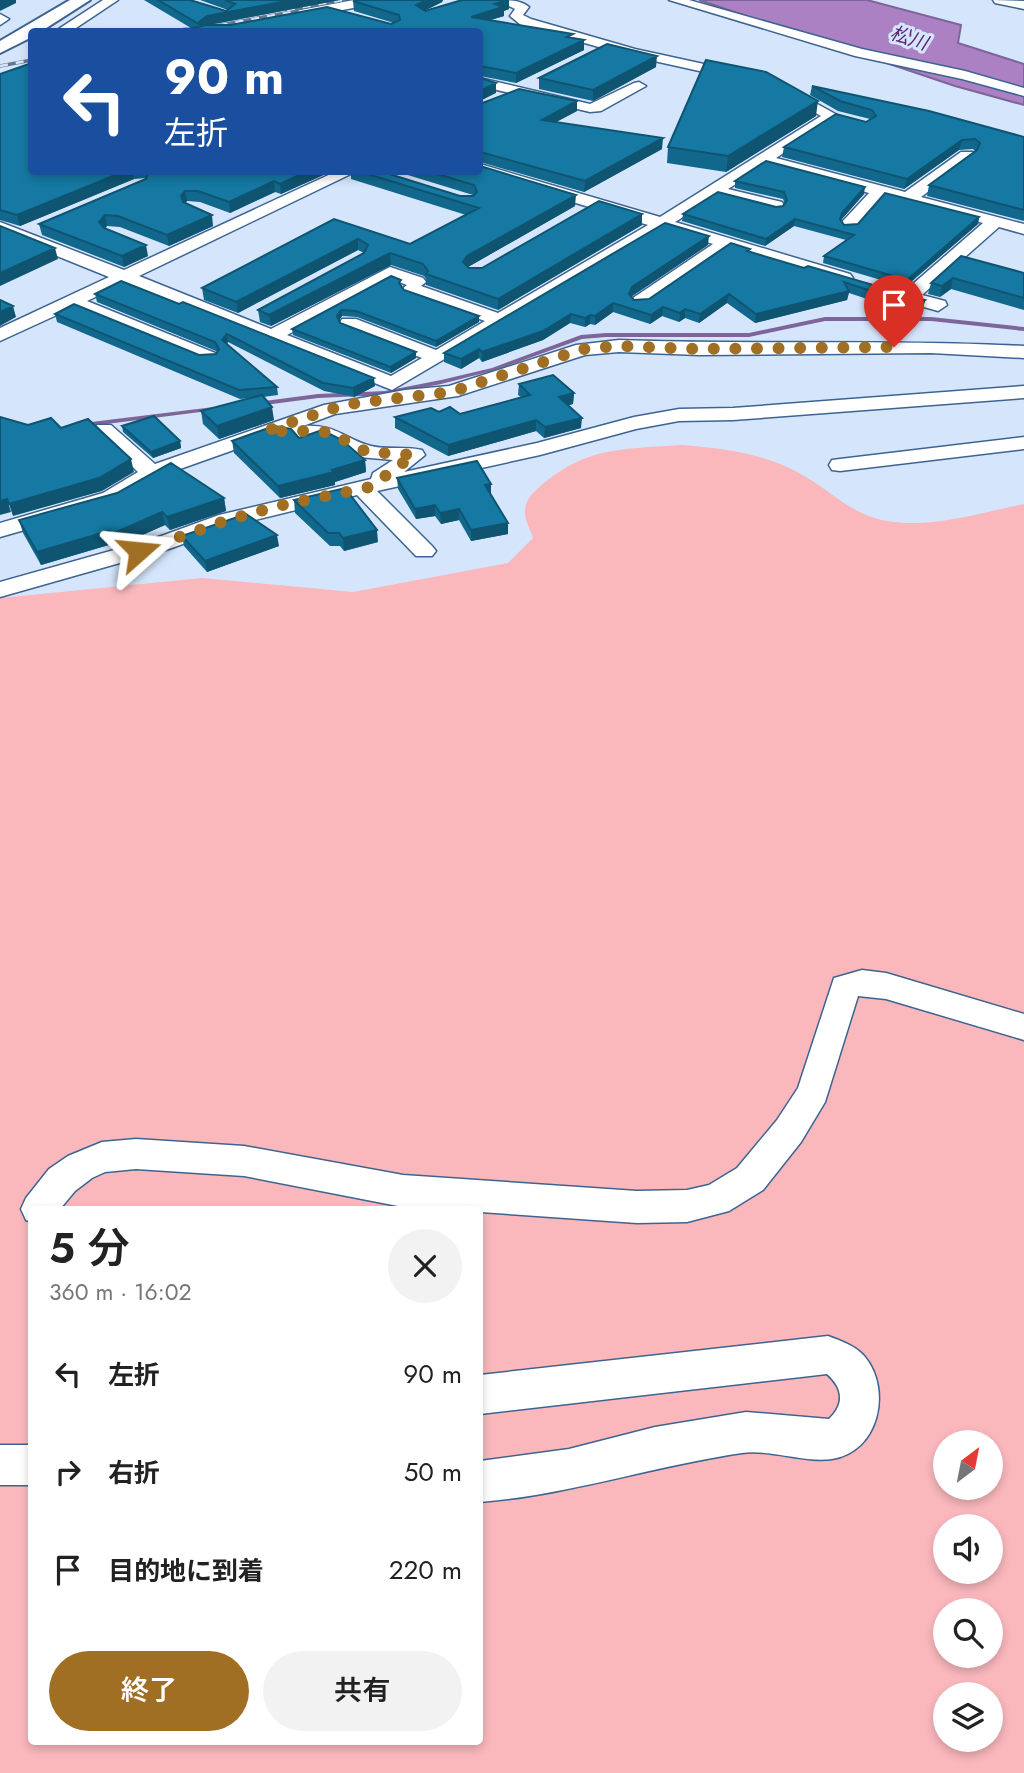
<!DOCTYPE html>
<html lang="ja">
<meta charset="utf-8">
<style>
:root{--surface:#fff;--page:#f2f2f2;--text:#222;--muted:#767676;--accent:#a06f23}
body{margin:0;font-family:Jost,"Noto Sans JP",sans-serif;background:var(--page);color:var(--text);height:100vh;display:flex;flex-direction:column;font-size:26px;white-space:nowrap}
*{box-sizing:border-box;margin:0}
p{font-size:23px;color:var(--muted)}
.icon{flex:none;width:38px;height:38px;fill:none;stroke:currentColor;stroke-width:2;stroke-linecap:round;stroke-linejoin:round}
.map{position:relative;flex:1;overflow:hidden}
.panel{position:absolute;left:28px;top:1206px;width:455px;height:539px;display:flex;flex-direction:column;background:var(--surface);border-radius:7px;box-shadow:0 4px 10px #0003}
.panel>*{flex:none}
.guide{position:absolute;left:28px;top:28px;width:455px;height:147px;border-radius:7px;box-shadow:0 4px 10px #0003;background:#1a4fa0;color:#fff;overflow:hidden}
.needle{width:46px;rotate:32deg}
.tools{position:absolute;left:933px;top:1430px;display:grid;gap:14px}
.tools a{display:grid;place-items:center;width:70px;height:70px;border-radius:50%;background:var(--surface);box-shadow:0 4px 10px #0003;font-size:35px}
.pin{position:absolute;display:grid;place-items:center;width:60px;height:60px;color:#fff;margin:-72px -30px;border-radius:50% 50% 50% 0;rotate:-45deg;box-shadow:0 0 7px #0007}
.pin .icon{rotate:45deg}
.me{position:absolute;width:77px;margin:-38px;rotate:72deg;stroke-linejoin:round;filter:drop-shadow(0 0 5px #0008)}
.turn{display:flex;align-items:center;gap:24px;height:147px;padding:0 21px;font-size:32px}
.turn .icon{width:91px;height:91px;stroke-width:2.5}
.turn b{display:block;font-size:49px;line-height:60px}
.round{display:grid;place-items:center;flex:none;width:74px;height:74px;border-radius:37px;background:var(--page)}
.summary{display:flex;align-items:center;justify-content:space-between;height:119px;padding:0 21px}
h1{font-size:42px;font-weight:600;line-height:52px}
.primary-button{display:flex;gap:14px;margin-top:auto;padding:14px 21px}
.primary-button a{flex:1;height:80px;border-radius:42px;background:var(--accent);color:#fff;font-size:28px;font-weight:600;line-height:80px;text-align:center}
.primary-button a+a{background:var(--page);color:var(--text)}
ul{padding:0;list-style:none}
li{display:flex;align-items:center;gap:21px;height:98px;padding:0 21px}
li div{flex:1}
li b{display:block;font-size:26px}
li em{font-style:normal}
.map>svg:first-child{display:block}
</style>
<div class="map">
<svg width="1024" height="1773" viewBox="0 0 1024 1773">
<rect width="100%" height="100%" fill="#d5e6fc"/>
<path fill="#fab8bd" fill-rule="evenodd" d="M681,445c40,3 82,8 118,28 29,15 50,40 83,47 46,10 97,-7 142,-16v1269h-1024v-1175l202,-20 151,14 155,-29 25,-25c-2,-7 -8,-17 -8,-25 -1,-14 10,-22 19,-30 45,-37 82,-34 137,-38zM32,1209h448v532h-448zM945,1442h45v46h-45zM945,1526h45v46h-45zM945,1610h45v46h-45zM945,1694h45v46h-45z"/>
<path fill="#ac81c4" stroke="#7e6599" stroke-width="2" d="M699,0h168l94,25 -3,18 66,21v41l-69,-19z"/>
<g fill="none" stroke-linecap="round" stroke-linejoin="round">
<path fill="#7e6599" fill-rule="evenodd" d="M825,317h106l93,10v4l-93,-10h-106l-76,16h-143l-24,2 -86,31 -55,14 -56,11 -67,3 -61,8 -3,-2 3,-2 61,-8 67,-3 56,-11 51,-12 89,-33 25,-2h143z
M214,407l3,2 -1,1 -133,17 -3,-2 3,-2z"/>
<g stroke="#3d6491" stroke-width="3">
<path id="street" d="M103,0h15l-48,32h-16z
M354,0h26l-6,4 -79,15 -6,-4 6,-4z
M497,0c11,0 24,0 32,7l-6,8 8,4 104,30 110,24 2,3 -7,4 -113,-25 -106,-30 -11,-9 5,-7z
M669,0h20l173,49 103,22 59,17v8l-62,-17 -107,-23z
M993,0l31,1v8l-29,-6z
M0,14l9,5 -9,6z
M480,78l110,26 44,-21 5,-1 7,4 -45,25 -11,1 -110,-26z
M781,84l58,32 -63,42 129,34 56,-40h12l2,3 -2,3 -52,39 103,27v10l-25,-7 -77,68 23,6 2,4 -9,6 -56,-16 -3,-4 9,-5 18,4 77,-67 -100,-26 -28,32h-12l-2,-4 2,-4 26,-28 -104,-28 -37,24 54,13 2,4 -2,4 -6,1 -59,-15 -42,26 175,52 3,4 -3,4h-12l-109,-33 -82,57h-14l-2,-4 2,-4 80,-54 -49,-15 -272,161 -267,-107 -38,18 128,52 3,4 -3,4h-14l-129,-53 -72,33v-13l109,-51 -109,-44v-11l124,48 211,-98h20l-216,104 132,53 119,-62 33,11 3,4 -5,4 77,27 150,-88 -174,-53h6v-8l180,53 161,-101 -45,-25 -2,-3zM391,279l16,6 -5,4 3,4 80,28 -49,29 -80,-31h-14l-2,4 2,4 80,31 -31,18 -104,-41z
M619,340c135,5 270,-1 405,6v12l-93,-5 -232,2 -80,-3 -34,3 -127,41 -123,18 -32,12c34,-2 41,13 68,20 16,4 34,0 51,4l3,5 -21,17 133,-29 97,-26 45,-8 54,-1 291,-22v12l-291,22 -54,1 -43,8 -96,26 -163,36 55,55 4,5 -4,5h-16l-59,-61 -122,30 -66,24 -169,48v-15l153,-43 66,-24 152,-36 2,-6 20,-13 -34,-3 -41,-20 -33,2 -9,-4 -96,34 -61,34 -119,34v-14l103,-30 35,-21 -41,-39 -3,-4 3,-4h14l44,39 169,-59 81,-15 44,-4 127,-41z
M1024,437v12l-184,22 -8,-1 -3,-5 3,-5 8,-1z
M862,970l24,3 138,41v26l-138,-41 -28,-3 -33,106 -24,40 -38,48 -34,21 -42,11 -50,1 -157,-11v-3l-77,-2 -159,-31 -108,-7 -31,3 -13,6 -17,13 -15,18h-28v13l-6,-2 -5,-11 5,-11 23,-29 19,-13 34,-14 34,-3 108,7 159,29 234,16 50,-1 22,-5 28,-17 40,-48 21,-32 36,-110z
M828,1336c13,5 28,10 37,21 27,33 14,95 -33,102 -26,4 -63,-10 -90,-6 -89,13 -173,42 -262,49v-41l89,-12 86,-22 91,-15 83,7c16,-15 14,-31 -2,-45l-347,40v-39z
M0,1445h32v40h-32z"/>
</g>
<g stroke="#3d6491" stroke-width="4">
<path id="highway" d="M70,0h20l-50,32h-8v5l-32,16v-12z"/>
</g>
<use href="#street" fill="#fff" fill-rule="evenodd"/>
<use href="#highway" fill="#fff" fill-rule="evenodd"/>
<g stroke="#67788c" stroke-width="3.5">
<path id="rail" d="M287,10l55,-10
M204,28l93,-17
M170,32l38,-7
M0,66l32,-6"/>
</g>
<use href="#rail" stroke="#d5e6fc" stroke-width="2.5" stroke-dasharray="8" stroke-linecap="butt"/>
</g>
<path fill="#12688c" d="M144,0h46l36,11 2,-1 -28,-10h140l-131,25 182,-1 3,-1 -40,-12 -1,-10 7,-1h83l-1,2 -18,9 85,-2 -5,2v5l-14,4 94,20v10l-68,33 -36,-7v-44l-289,-4z
M656,67l-63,34 -54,-12v-11z
M0,74l32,98h298l-49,22 -6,-2 -45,21 -30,-11 -13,-1 -2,2 28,23 -44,20 -49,-19 -13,-1 -2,3 43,27 -24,11 -82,-32 -3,-11 107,-46 -12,1 -114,47 -20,-6z
M812,86l212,51v84l-97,-25 2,-11 46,-34 -2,-2 -14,1 -55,39 -122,-32 2,-10 82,-25 4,-3 -32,-8 -28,-16z
M577,101v10l-21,11 106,27 -78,43 -104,-30v-58z
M816,116l-90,56 -59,-9 1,-16z
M351,172h32l77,24 13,-1 -75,-23h82l95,34 -107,61 1,1h13l160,-43 -144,85 -72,-25v-6l-2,-3 -33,-11 -120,61 -11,-4 -2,-12 106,-57 -6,-3 -120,63 -34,-13 -2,-12 132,-69 76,25 56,-29 -115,-36z
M735,181l129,13 -23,26 3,5 135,-8 -1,7 -73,63 -82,-24 1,-7 22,-16 -52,-14 -29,20 -83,-25 1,-7 93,-7 7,-1 2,-2 -2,-5 -48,-11z
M708,245l-77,52 3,3 15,-1 101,-50 -1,3 55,16 121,32 -2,9 -6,4 -17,-3 -51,-17 -2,7 -92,23 -28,-20 -28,20 -14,-5 -6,4 -17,-6 -12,8 -37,-12 -18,13 -5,-1 -5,3 -15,-4 -27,17 -61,22 -3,-4 -18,11 -17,-7v-9z
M961,256l63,17v37l-73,-21 -11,8 -12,-3 3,-11z
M121,281l254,105 -21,11 -30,-6 -96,-49 -1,2 50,43 1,8 -15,2 11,23 -55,19 -16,-15 -2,-13 51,-13 -12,1 -183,-77 -2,-8 144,41 17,-1 1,-2 -1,-1 -119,-49 -2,-8z
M401,286l3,4 75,26v6l-43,25 -79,-30 -15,-1 -3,4 1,3 76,29v6l-25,15 -98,-38 -1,-6z
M519,384l55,9 -1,11 -5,1 13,23 -37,10 -8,-7 -88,25 -53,-28v-11l44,-5 21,2 61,-17 -3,-2z
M122,426l58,15 1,7 -28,10 -30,-26z
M299,438l66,22 1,12 -31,10v3l-55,13 -46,-45 -2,-12z
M397,478l94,6 -1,11 18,39 -37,7 -12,-21 -18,4 -6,-8 -19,3 -18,-30z
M224,498l2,13 -56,19 -5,-5 -50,22 -3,-3 -71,21 -18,-32 -4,-13z
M294,500l84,42 -34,9 -4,-5h-10l-35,-33z
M182,536l97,10 -72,26 -23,-26z"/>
<path fill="#0f5572" d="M0,0h16v3l-16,8z
M292,0h48l-132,25 -6,1 -3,-4 8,-6z
M427,0h16l-1,2 -26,13v-10z
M509,0v9l-5,2v5l-33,10v-9l24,-13z
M584,40v10l-68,33v-10z
M657,56l-1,11 -63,34v-11z
M496,83v10l-16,8v-10z
M577,101v10l-36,19 1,-10z
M818,101l-2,15 -90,56 2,-16z
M663,138l-1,11 -78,43 1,-11z
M962,140l-3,10 -55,39 3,-10z
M123,172h10l1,7 -114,47 -3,-11z
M306,172h24l-49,22 -1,-10z
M274,181l1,11 -45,21 -1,-11z
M865,187l-1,7 -23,26 -2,6 3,-13z
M185,191l2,10 -4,6 -2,-11z
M576,195l-1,11 -107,61 -5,-5 4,-6z
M642,214v11l-144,85v-11z
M105,215l2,11 -6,7 -2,-11z
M212,215l1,11 -44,20 -2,-11z
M979,217l-1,7 -73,63 2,-7z
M795,219l-1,7 -29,20 1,-7z
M709,236l-1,9 -76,51 -3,7v-9l3,-7z
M358,239v11l-120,63 -2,-11z
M146,245l2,11 -24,11 -2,-11z
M55,248l3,11 -58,27v-13z
M390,253l1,12 -120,61 -2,-11z
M953,278l-2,11 -11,8 2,-11z
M849,291l-2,9 -92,23 1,-9z
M729,294l-2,9 -28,20 1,-9z
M925,300l-2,9 -6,4 2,-9z
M613,303v9l-18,13v-9z
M13,306l3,11 -16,9v-14z
M663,307l-1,9 -12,8 1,-9z
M685,309v9l-6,4 1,-9z
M341,310l1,6 -4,6 -1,-6z
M571,314l-1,9 -27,17 -61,22v-10z
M590,315v9l-5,3v-9z
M479,316v6l-43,25v-6z
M227,334l1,8 -4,6 -2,-8z
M479,349v9l-18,11v-10z
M416,352v6l-25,15 -1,-6z
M374,378l1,8 -21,11 -1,-9z
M574,393l-1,11 -14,4v-11z
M272,407l2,13 -55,19 -2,-13z
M582,418l-1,10 -37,10 1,-11z
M536,420v11l-88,25v-11z
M180,441l1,7 -28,10 -2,-6z
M131,459l3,13 -32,19 -89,25 -4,-12z
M365,460l1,12 -31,10v3l-55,13 -2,-12z
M491,484v11l-6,1v-11z
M224,498l2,13 -56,19 -3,-13z
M7,499l4,13 -11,3v-14z
M435,505v11l-19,3 -1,-10z
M459,509v11l-18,4 -1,-11z
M162,512l3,13 -50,22 -3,-13z
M508,523v11l-37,7v-11z
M377,530l1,12 -34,9 -1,-13z
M109,531l3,13 -71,21 -4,-13z
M277,535l2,11 -72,26 -2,-11z"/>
<path fill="#1579a3" stroke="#0f5572" stroke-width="2" d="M158,0h32l36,11 9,-7 -10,-4h67l-85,16 -8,6 3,3h29l96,-18 64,17 9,-4 -1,-5 -46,-14 7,-1h67l-11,5 9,6 37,-11h47l-14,4 8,3 -32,10 102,17 -6,3 17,3 -68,33 -36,-7v-34h-307l29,-6z
M607,44l50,12 -64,34 -54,-12z
M706,60l60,12 52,29 -90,55 -60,-9z
M32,63v109h91l-106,43 -17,-5v-136z
M480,78l16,5 -16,8z
M812,86l117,25 95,26v73l-95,-25 48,-35 3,-7 -5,-4 -13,1 -55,39 -123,-32 52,-33 30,8 10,-6 -4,-6 -32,-9z
M519,89l58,12 -35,19 121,18 -78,43 -105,-29v-48z
M766,161l99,26 -23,26 -2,6 4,6 14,-1 27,-31 94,24 -72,63 -83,-24 30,-21 -59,-16 -29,20 -83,-25 35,-22 58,15 7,-1 4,-6 -3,-8 -49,-11z
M480,166l96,29 -109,61 -4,6 6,6h13l117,-67 43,13 -144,85 -72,-25 2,-3 -5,-7 -33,-11 -121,62 -11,-5 106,-57 4,-8 -10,-6 -122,63 -34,-14 132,-69 76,25 69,-36 -118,-36h22l77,24h13l4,-4 -3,-7 -43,-13h49z
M149,172h157l-26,12 -6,-3 -45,21 -31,-11h-13l-4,5 2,6 29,13 -45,20 -49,-19 -13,-1 -6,7 5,6 42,17 -24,11 -83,-32 107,-45z
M665,223l44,13 -77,51 -3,7 5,6 15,-1 82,-56 19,6 -3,2 57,17 4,-2 117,34 -6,4 -17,-3 -58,-19 5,9 -93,23 -27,-20 -29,20 -15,-5 -5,4 -17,-6 -12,8 -38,-12 -18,13 -5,-1 -5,3 -14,-4 -28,17 -61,21 -3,-3 -18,10 -17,-6z
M0,226l55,22 -55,25z
M961,256l63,17v25l-71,-20 -11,8 -11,-3z
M391,276l10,4 -2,3 5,7 75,26 -43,25 -80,-30 -15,-1 -4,6 3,7 76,29 -26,15 -98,-38z
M121,281l58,23 4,-2 191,76 -21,10 -30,-5 -96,-49 -5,6 55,47 -38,3 -184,-76 19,-10 125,51 17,-1 3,-5 -4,-7 -120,-48z
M0,300l13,6 -13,6z
M553,375l21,18 -15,4 23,21 -37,9 -9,-7 -88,25 -53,-28 36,-9 8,4 11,-5 10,7 70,-19 -11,-11z
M262,395l10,12 -55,19 -16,-15z
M154,416l26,25 -29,11 -29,-26z
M0,417l28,8 23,-7 10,10 27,-9 43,40 -32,19 -90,26 -2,-5 -7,2z
M274,426l17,3 8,9 23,-8 20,10 23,20 -33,10 2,2 -56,14 -46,-45z
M477,461l14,23 -6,1 23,38 -37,7 -12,-21 -19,4 -5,-8 -20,4 -18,-31z
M171,463l53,35 -57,19 -5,-5 -50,22 -3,-3 -72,21 -18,-32 98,-27z
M345,488l32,42 -34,8 -4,-5h-11l-34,-33z
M246,514l31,21 -72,26 -23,-25z"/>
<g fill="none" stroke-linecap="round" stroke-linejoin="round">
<path stroke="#a06f23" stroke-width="12" stroke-dasharray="0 21.6" d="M139,551l89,-31 50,-14 92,-19 44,-32 -47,-3 -36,-19 -13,-2h-52l65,-22 26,-6 94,-11 132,-43 36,-3 80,3 195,-2"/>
</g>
<g text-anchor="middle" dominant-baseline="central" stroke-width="6" stroke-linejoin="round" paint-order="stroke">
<g font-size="19" font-style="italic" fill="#5a2373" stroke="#d5e6fc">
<text transform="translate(909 38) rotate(18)">松川</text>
</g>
</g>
</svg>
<div class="tools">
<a><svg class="needle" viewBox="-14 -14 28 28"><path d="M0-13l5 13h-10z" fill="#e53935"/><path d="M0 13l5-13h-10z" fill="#767676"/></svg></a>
<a><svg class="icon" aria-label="sound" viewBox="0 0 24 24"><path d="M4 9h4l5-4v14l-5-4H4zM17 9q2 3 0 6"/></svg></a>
<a><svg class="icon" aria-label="search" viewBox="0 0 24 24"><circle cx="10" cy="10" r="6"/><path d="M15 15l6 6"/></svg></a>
<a><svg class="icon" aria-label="layers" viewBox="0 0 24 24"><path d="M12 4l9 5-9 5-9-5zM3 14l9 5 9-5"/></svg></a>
</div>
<div class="pin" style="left:894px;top:347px;background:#d93025"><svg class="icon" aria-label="arrive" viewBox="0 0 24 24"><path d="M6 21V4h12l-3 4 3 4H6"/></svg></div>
<svg class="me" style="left:139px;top:551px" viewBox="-20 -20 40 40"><path d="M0-17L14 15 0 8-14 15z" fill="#a06f23" stroke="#fff" stroke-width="4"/></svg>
<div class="guide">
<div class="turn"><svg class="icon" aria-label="left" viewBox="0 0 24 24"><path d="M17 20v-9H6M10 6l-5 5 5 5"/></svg><div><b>90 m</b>左折</div></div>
</div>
<section class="panel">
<div class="summary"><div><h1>5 分</h1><p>360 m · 16:02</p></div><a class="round"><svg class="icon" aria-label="close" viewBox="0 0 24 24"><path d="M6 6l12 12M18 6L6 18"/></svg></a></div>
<ul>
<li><svg class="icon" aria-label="left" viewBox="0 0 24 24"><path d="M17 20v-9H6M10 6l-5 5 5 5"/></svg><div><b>左折</b></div><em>90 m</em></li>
<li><svg class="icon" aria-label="right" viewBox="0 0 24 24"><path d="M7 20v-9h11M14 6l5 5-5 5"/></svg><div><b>右折</b></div><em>50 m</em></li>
<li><svg class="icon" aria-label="arrive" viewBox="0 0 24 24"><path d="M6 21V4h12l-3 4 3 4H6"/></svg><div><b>目的地に到着</b></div><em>220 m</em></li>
</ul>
<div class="primary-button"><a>終了</a><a>共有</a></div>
</section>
</div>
